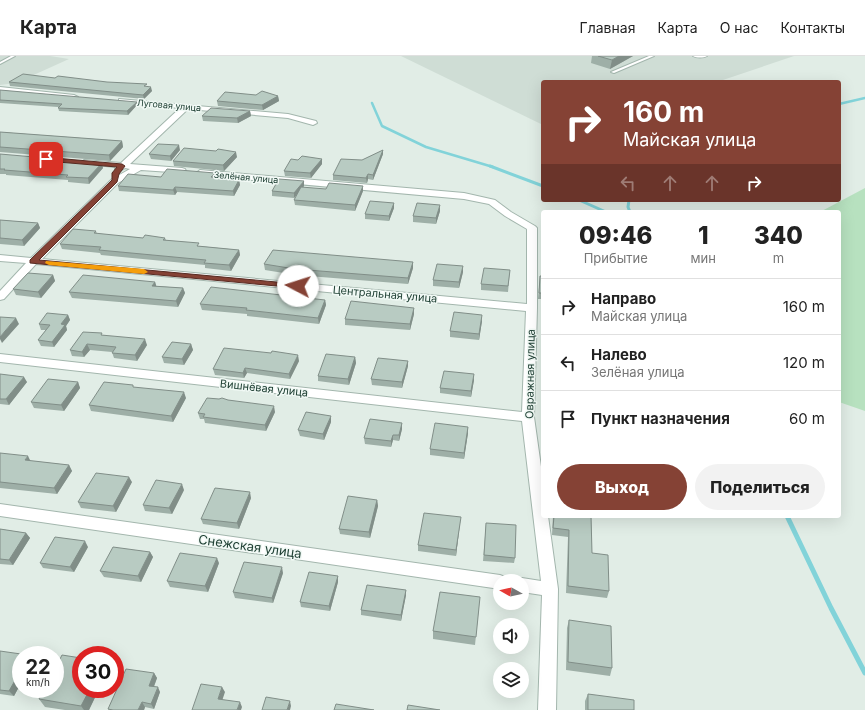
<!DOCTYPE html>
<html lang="ru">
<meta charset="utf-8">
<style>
:root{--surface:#fff;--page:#f2f2f2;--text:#222;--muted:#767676;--line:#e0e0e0;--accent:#854235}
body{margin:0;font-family:Inter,sans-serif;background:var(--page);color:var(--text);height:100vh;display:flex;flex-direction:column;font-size:15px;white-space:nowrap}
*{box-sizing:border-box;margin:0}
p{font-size:13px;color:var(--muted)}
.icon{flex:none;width:22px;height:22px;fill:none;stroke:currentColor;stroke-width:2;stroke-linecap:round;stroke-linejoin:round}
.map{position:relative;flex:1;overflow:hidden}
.sheet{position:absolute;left:541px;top:154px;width:300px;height:308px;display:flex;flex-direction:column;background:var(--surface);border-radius:4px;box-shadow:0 4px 16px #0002}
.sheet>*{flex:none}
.top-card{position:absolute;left:541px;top:24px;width:300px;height:122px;border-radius:4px;box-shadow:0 4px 16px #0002;background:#854235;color:#fff;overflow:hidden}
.needle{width:26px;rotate:278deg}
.controls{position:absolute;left:493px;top:518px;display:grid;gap:8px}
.controls a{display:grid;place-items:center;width:36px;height:36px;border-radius:50%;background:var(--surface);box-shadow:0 4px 16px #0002;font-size:20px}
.speed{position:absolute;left:12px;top:590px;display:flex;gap:8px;font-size:20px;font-weight:700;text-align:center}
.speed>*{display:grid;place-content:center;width:52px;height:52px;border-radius:50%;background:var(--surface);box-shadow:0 4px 16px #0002;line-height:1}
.speed small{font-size:10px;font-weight:400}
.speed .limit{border:6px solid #d22;background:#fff;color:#111}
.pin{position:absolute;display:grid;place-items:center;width:34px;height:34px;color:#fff;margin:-17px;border-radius:8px;box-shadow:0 2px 6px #0006}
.me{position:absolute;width:44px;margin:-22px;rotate:275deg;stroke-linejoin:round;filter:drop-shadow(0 0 3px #0008)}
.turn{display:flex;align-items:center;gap:14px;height:84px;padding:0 16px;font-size:18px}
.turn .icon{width:52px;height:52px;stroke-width:2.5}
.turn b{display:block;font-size:28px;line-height:34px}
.lanes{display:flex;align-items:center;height:38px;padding:0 16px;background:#0003;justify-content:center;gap:20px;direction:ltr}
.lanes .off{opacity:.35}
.eta{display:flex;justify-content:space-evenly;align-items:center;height:68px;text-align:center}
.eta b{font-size:24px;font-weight:800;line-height:28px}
.primary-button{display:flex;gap:8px;margin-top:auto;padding:8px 16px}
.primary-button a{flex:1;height:46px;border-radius:24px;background:var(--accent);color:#fff;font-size:16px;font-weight:800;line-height:46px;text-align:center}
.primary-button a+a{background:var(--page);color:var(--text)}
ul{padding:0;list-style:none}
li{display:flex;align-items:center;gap:12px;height:56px;padding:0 16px;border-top:1px solid var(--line)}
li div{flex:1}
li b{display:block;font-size:15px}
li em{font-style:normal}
header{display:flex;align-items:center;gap:24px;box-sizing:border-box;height:56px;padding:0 20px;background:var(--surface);border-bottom:1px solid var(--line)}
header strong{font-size:19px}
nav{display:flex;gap:22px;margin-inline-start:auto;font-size:14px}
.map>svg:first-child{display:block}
</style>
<header>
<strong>Карта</strong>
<nav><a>Главная</a><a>Карта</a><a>О нас</a><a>Контакты</a></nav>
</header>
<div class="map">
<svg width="865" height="654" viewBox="0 0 865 654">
<rect width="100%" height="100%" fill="#e1ede6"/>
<path fill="#cfddd5" d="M0,0h50l19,3 -53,24 -16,2z
M401,0h393l-77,26h-174v43z"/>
<path fill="#b7e1bf" d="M865,132v223l-26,-9v-190h-19z"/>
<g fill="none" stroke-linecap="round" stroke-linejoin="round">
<path stroke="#82d3d9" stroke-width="2.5" d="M372,47l10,23 44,21 67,20
M839,48l26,-6"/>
<path stroke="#82d3d9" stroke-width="3" d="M490,110l53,20
M579,144l27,12
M629,144l-1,7 2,5"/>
<path stroke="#82d3d9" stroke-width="5" d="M787,460l44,92 34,65"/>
<g stroke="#a3b6ad" stroke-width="2">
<path id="service" d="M11,0h4l-15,8v-2z
M649,0h5l-40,17 -3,-1z
M693,0h14c-3,2 -11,2 -14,0z"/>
</g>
<g stroke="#a3b6ad" stroke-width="2">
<path id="minor" d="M0,31l74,8 4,2 -4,2 -74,-8z
M119,43l169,15 28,7 1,2 -4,2 -25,-7 -100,-9 -58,55 52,4 3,1 1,2 -1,2 -44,-3 -23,13 -76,76 485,45v-75l-22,-13 -16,-12 -25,-5 -267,-24 -1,-2 4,-3 264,23 31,7 16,12 24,14 2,2v80l-3,109 9,64v35h5l10,73 -2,121h-18l4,-115 -20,-3v-11h-6l6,-3 19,3 -19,-160 -522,-59v-8l522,58 4,-101 -490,-47 -32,35 -4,1v-9l26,-28 -26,-2v-6l31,3 81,-79 18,-10 -5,-1 -6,4 -3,-1 -1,-2 1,-2 -32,-3 -1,-2 1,-2 37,3 59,-55 -58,-5h-3z
M0,448l500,71 5,2 2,4h-7v8l-500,-73z"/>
</g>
<use href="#service" fill="#fff" fill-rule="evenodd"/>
<use href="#minor" fill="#fff" fill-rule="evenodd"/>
</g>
<path fill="#9eafa7" d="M592,0h41l-23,13 -19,-6z
M55,22l93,9 4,4 -8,8 -134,-13 -1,-4z
M0,34l137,15 -9,10 -69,-4 -1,-4 -58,-4z
M256,39l22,1 1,5 -16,9 -45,-4 -1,-5z
M250,55l1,5 -13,7 -35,-2 -1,-5z
M0,76l122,9 1,6 -13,14 -110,-9z
M180,94l-9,11 -20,-2 -2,-5z
M383,94v4l-10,26 -5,-1 -1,4 -34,-3v-5z
M216,95l21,6 -13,14 -50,-5 -1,-5z
M0,98l103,14 -14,16 -21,-2v-2l-62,-5v-1h-6z
M322,103v5l-11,14 -26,-2 -1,-5 14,-11z
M161,121h55l7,2 16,1 1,5 -6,11 -57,-4 -2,3 -56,-4 -1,-5z
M304,130l-1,2 60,3 -8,20 -60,-6 -1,-5 3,-5 -3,3 -22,-2v-5z
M394,147v5l-5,13 -24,-2v-5z
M440,155l-4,13 -23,-2v-6z
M0,164l38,3 2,5 -16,18 -24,-2z
M96,175l1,3 46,4h22l1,2 33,6 40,4 1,5 -9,16 -26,-3v-3l-104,-10 -1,-2 -38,-4 -2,-5z
M413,206v6l-5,16 -112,-9 -31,-5 -1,-6z
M510,214l-2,22 -27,-2v-6z
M463,216l-4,16 -26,-2v-6z
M53,219l2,6 -14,17 -25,-3 -3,-6z
M540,220h3v23h-5z
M155,226l1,4 27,2 2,5 -7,14 -106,-9 -3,-6z
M325,244l1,5 -7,19 -72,-8v-2l-45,-4 -2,-6z
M414,252v6l-4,16 -65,-5v-6z
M68,259l2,5 -4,6 1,4 -13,17 -13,-1 -3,-6 8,-10h-5l-2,-6z
M482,265l-3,19 -29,-3v-6z
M103,279l44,10 -10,16 -23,-3 -2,-6 -22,-2 -6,7 -12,-1 -2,-6z
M191,288l2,6 -9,15 -20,-2 -2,-6z
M355,301l1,6 -7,22 -31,-4v-5z
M299,305l-9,18 -43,-6 -3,5 -29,-3 -2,-6z
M408,305v5l-6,22 -30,-3 -1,-6z
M0,318l27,8 -18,23 -9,-1z
M474,324l-3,17 -31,-4v-5z
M78,326l2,6 -16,23 -30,-3 -3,-6z
M186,342l-13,24 -82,-11 -2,-6z
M228,344l47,12 -9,19 -61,-8 -1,-4h-4l-2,-6z
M331,366l-7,18 -24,-4 -2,-6z
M402,367v6l-3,12 -6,-1 -2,7 -26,-3 -1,-6z
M468,371v6l-4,26 -34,-4v-6z
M0,397l31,8 38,4 3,6 -15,23 -57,-6z
M132,426l-16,30 -35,-4 -3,-6z
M184,434l-12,24 -27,-3 -2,-6z
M251,442l-12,31 -36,-5 -2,-5z
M377,444l1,6 -8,32 -30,-4 -1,-5z
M553,460h38l1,37 17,38 -2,7 -41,-5 2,-56 -16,-2z
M460,467l-4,33 -38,-5v-6z
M486,467l29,35 -1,5 -31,-2z
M0,473l26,4 4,5 -17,27 -13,-1z
M88,491l-14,25 -31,-4 -3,-5z
M150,496l3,5 -12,25 -37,-5 -4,-6z
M219,507l-11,29 -38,-5 -3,-6z
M283,517l-10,30 -38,-5 -2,-6z
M338,520v6l-8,29 -29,-4 -1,-5z
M406,534v5l-5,26 -40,-6v-5z
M479,550l-4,39 -42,-6v-8z
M569,564l43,48 -2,8 -44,-6 1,-42z
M0,595l21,4v28l-7,13 -14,-2z
M154,617l3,5 -3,9 6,5 -6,17 -9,-2 -1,3h-35l-1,-1z
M99,633l-10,21h-24l-20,-3 -6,-8z
M588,638l46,16h-49v-9z"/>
<path fill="#818e88" d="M619,0h14l-23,13 2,-9z
M151,31l1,4 -8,8 -1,-4z
M278,40l1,5 -16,9 -1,-5z
M137,46v3l-9,10 -1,-4z
M250,55l1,5 -13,7 -1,-5z
M122,85l1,6 -13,14 -1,-6z
M179,89l1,5 -9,11 -1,-5z
M383,94v4l-10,26v-5z
M236,96l1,5 -13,14 -1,-6z
M322,103v5l-11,14 -1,-5z
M102,107l1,5 -14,16 -1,-6z
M215,117l1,5 -5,-1z
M368,118v5l-1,4 -1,-5z
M239,124l1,5 -6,11 -1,-5z
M304,125v5l-10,12v-5z
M363,130v5l-8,20v-6z
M175,131l2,5 -2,3 -2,-5z
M394,147v5l-5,13v-5z
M440,149v6l-4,13v-6z
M38,167l2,5 -16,18 -2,-6z
M239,194l1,5 -9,16 -2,-6z
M413,206v6l-5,16v-6z
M463,210v6l-4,16v-6z
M53,219l2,6 -14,17 -3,-6z
M155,226l2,6 -5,-2z
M183,232l2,5 -7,14 -2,-6z
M325,244l1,5 -7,19 -1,-6z
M414,252v6l-4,16v-6z
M68,259l2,5 -4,6 1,4 -13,17 -2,-5 9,-18z
M482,259v6l-3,19v-6z
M16,262l3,6 -17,19 -2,-4v-2z
M145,283l2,6 -10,16 -2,-6z
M87,288l3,6 -6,7 -2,-5z
M191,288l2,6 -9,15 -2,-6z
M298,299l1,6 -9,18 -1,-5z
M355,301l1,6 -7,22 -1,-6z
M408,305v5l-6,22v-6z
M245,312l2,5 -3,5 -1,-5z
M474,318v6l-3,17v-6z
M24,321l3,5 -18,23 -3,-6z
M78,326l2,6 -16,23 -3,-6z
M184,336l2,6 -13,24 -2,-6z
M274,350l1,6 -9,19 -1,-6z
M331,360v6l-7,18 -1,-6z
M402,367v6l-3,12v-6z
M468,371v6l-4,26v-6z
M393,379v5l-2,7v-6z
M28,400l3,6 -6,-2z
M69,409l3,6 -15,23 -3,-6z
M129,421l3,5 -16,30 -3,-6z
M182,428l2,6 -12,24 -3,-6z
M250,436l1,6 -12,31 -2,-6z
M377,444l1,6 -8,32 -1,-6z
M461,461l-1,6 -4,33v-6z
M26,477l4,5 -17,27 -4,-5z
M85,485l3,6 -14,25 -4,-5z
M150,496l3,5 -12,25 -3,-6z
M217,502l2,5 -11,29 -3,-6z
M282,511l1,6 -10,30 -1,-5z
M338,520v6l-8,29 -1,-5z
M406,534v5l-5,26v-6z
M21,614v13l-7,13 -5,-5z
M154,617l3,5 -5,13 -3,-5z
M158,631l2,5 -6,17 -3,-5z
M222,631l3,5 -4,12 -3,-5z
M90,633h9l-10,21h-5l-3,-4z
M290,645l1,5 -1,4h-3z
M142,646l3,5 -1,3h-6z
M240,646l2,5 -1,3h-4z"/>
<path fill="#b8cbc2" stroke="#818e88" d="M598,0h21l-7,4z
M23,18l32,4 3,-2 49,6 40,2 -3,2 7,1 -8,8 -134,-13z
M0,34l137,12 -10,9 -69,-3 4,-4 -62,-4z
M262,35l16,5 -16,9 -45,-4 8,-9 31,3z
M211,52l39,3 -13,7 -35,-2z
M0,76l122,9 -13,14 -109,-8z
M158,88l21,1 -9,11 -21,-2z
M184,92l32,3 2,-2 18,3 -13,13 -50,-4z
M383,94l-10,25 -5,-1 -2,4 -33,-3 8,-16 21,1z
M0,98l102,9 -14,15 -22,-1 2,-2 -64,-5 1,-1h-5z
M302,100l20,3 -12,14 -26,-2 7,-12 7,1z
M167,113l48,4 -4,4 11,1 -1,1 18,1 -6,11 -58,-4 -2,3 -55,-4 10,-12 33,3z
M279,123l25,2 -10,12 -22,-2z
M329,127l34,3 -8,19 -61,-5 7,-13 25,2z
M370,145l24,2 -5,13 -24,-2z
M417,147l23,2 -4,13 -23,-2z
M0,164l38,3 -16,17 -22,-2z
M73,173l23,2 -2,2 49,5 2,-3 20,3 -2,2 36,3 -2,3 42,4 -10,15 -25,-2 2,-3 -107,-10 2,-3 -41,-3z
M273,194l140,12 -5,16 -113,-9 -31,-5z
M437,208l26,2 -4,16 -26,-2z
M484,212l26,2 -2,16 -27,-2z
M28,217l25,2 -15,17 -25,-3z
M83,219l72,7 -3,4 31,2 -7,13 -107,-9z
M540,220h3v17h-4z
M211,231l114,13 -7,18 -72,-8 1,-2 -47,-4z
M351,245l63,7 -4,16 -65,-5z
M454,256l28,3 -3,19 -29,-3z
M47,257l21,2 -7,9 4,1 -13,17 -14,-2 12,-15 -11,-1z
M0,261l16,1 -16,19z
M83,276l19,1 -1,2 44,4 -10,16 -23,-2 4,-6 -29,-3 -5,8 -12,-2z
M172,286l19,2 -9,15 -20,-2z
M224,292l47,5 1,-2 26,4 -9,19 -44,-6 -2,5 -30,-4z
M326,298l29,3 -7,22 -30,-3z
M378,302l30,3 -6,21 -31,-3z
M444,315l30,3 -3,17 -31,-3z
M0,318l24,3 -18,22h-6z
M48,323l30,3 -17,23 -30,-3z
M104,326l29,3v2l51,5 -13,24 -82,-11z
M207,342l12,1 3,-1 6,2 46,6 -9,19 -62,-8 2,-3 -7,-1z
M306,356l25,4 -8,18 -25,-4z
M370,363l32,4 -3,12h-6l-2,6 -27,-3z
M435,367l33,4 -4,26 -34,-4z
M0,397l28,3 -3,4 44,5 -15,23 -54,-6z
M96,417l33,4 -16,29 -35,-4z
M156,424l26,4 -13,24 -26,-3z
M215,432l35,4 -13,31 -36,-4z
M348,440l29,4 -8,32 -30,-3z
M424,457l37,4 -5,33 -38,-5z
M554,460h37l1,37 16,2 1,36 -41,-5 1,-56 -16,-2z
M486,467l30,2 -1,33 -31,-3z
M0,473l26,4 -17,27 -9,-1z
M55,481l30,4 -15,26 -30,-4z
M113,491l37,5 -12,24 -38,-5z
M180,497l37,5 -12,28 -38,-5z
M244,506l38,5 -10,31 -39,-6z
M309,516l29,4 -9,30 -29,-4z
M367,529l39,5 -5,25 -40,-5z
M440,536l40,5 -4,40 -43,-6z
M569,564l42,6 1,42 -44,-6z
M0,595l28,4h-7v15l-12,21 -9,-1z
M62,599l19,3v31h9l-9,17 -42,-7 5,-10h11v-20z
M126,613l28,4 -5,13 9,1 -7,17 -9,-2 -4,8h-25l-5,-1z
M201,628l21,3 -4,12 22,3 -3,8h-45z
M588,638l46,6v10h-46z
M266,641l24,4 -3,9h-25z
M336,648l38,6h-40z
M408,649l32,5h-33z"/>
<path fill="#854235" stroke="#562b22" d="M43,101l79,7 3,2 -6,8 -2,8 -78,78 259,24 4,2 -4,2 -268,-25v-3l82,-80v-7l5,-6 -71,-6 -3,-2z"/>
<path fill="#f59e0b" d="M46,205l98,8 4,3 -4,2 -95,-9 -4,-2z"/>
<g text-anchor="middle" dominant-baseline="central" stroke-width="3" stroke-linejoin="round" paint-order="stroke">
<g font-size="9" fill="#1f4034" stroke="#f1f9f5">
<text transform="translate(169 49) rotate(5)">Луговая улица</text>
<text transform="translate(246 121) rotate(5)">Зелёная улица</text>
</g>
<g font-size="11" fill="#1f4034" stroke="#f1f9f5">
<text transform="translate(385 238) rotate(5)">Центральная улица</text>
<text transform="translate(530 318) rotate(-89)">Овражная улица</text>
<text transform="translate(264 332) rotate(6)">Вишнёвая улица</text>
</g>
<g font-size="13" fill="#1f4034" stroke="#f1f9f5">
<text transform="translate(250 490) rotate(8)">Снежская улица</text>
</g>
</g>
</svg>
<div class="controls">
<a><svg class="needle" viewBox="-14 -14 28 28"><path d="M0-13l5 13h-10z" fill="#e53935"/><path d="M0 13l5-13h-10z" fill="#767676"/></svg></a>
<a><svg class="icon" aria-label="sound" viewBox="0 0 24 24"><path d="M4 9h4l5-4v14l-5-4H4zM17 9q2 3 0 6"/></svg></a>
<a><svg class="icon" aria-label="layers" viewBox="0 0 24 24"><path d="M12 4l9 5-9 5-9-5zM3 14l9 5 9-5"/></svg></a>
</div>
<div class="speed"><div>22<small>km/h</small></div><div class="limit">30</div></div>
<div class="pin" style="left:46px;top:103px;background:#d93025"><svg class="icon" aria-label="arrive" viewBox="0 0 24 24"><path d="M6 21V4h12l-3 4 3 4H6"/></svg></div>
<svg class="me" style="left:298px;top:230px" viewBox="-20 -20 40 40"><circle r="19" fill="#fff"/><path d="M0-13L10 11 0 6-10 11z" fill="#854235"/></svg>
<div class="top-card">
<div class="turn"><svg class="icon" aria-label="right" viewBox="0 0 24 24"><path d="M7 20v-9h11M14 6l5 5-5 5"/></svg><div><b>160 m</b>Майская улица</div></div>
<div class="lanes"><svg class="icon off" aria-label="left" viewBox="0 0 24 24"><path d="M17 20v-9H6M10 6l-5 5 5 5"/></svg><svg class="icon off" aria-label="ahead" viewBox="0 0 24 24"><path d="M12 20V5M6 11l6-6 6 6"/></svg><svg class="icon off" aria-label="ahead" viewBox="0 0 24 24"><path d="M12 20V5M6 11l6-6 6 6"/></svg><svg class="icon" aria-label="right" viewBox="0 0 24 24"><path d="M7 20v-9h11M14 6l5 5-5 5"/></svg></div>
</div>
<section class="sheet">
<div class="eta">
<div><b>09:46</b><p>Прибытие</p></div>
<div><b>1</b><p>мин</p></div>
<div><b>340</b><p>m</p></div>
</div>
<ul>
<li><svg class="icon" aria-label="right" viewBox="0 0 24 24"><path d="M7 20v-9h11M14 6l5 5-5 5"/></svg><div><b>Направо</b><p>Майская улица</p></div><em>160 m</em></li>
<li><svg class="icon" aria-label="left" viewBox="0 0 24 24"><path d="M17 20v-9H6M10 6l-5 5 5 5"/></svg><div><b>Налево</b><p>Зелёная улица</p></div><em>120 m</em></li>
<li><svg class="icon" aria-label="arrive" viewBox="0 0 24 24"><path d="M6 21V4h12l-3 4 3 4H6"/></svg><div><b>Пункт назначения</b></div><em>60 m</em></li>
</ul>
<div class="primary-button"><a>Выход</a><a>Поделиться</a></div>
</section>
</div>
